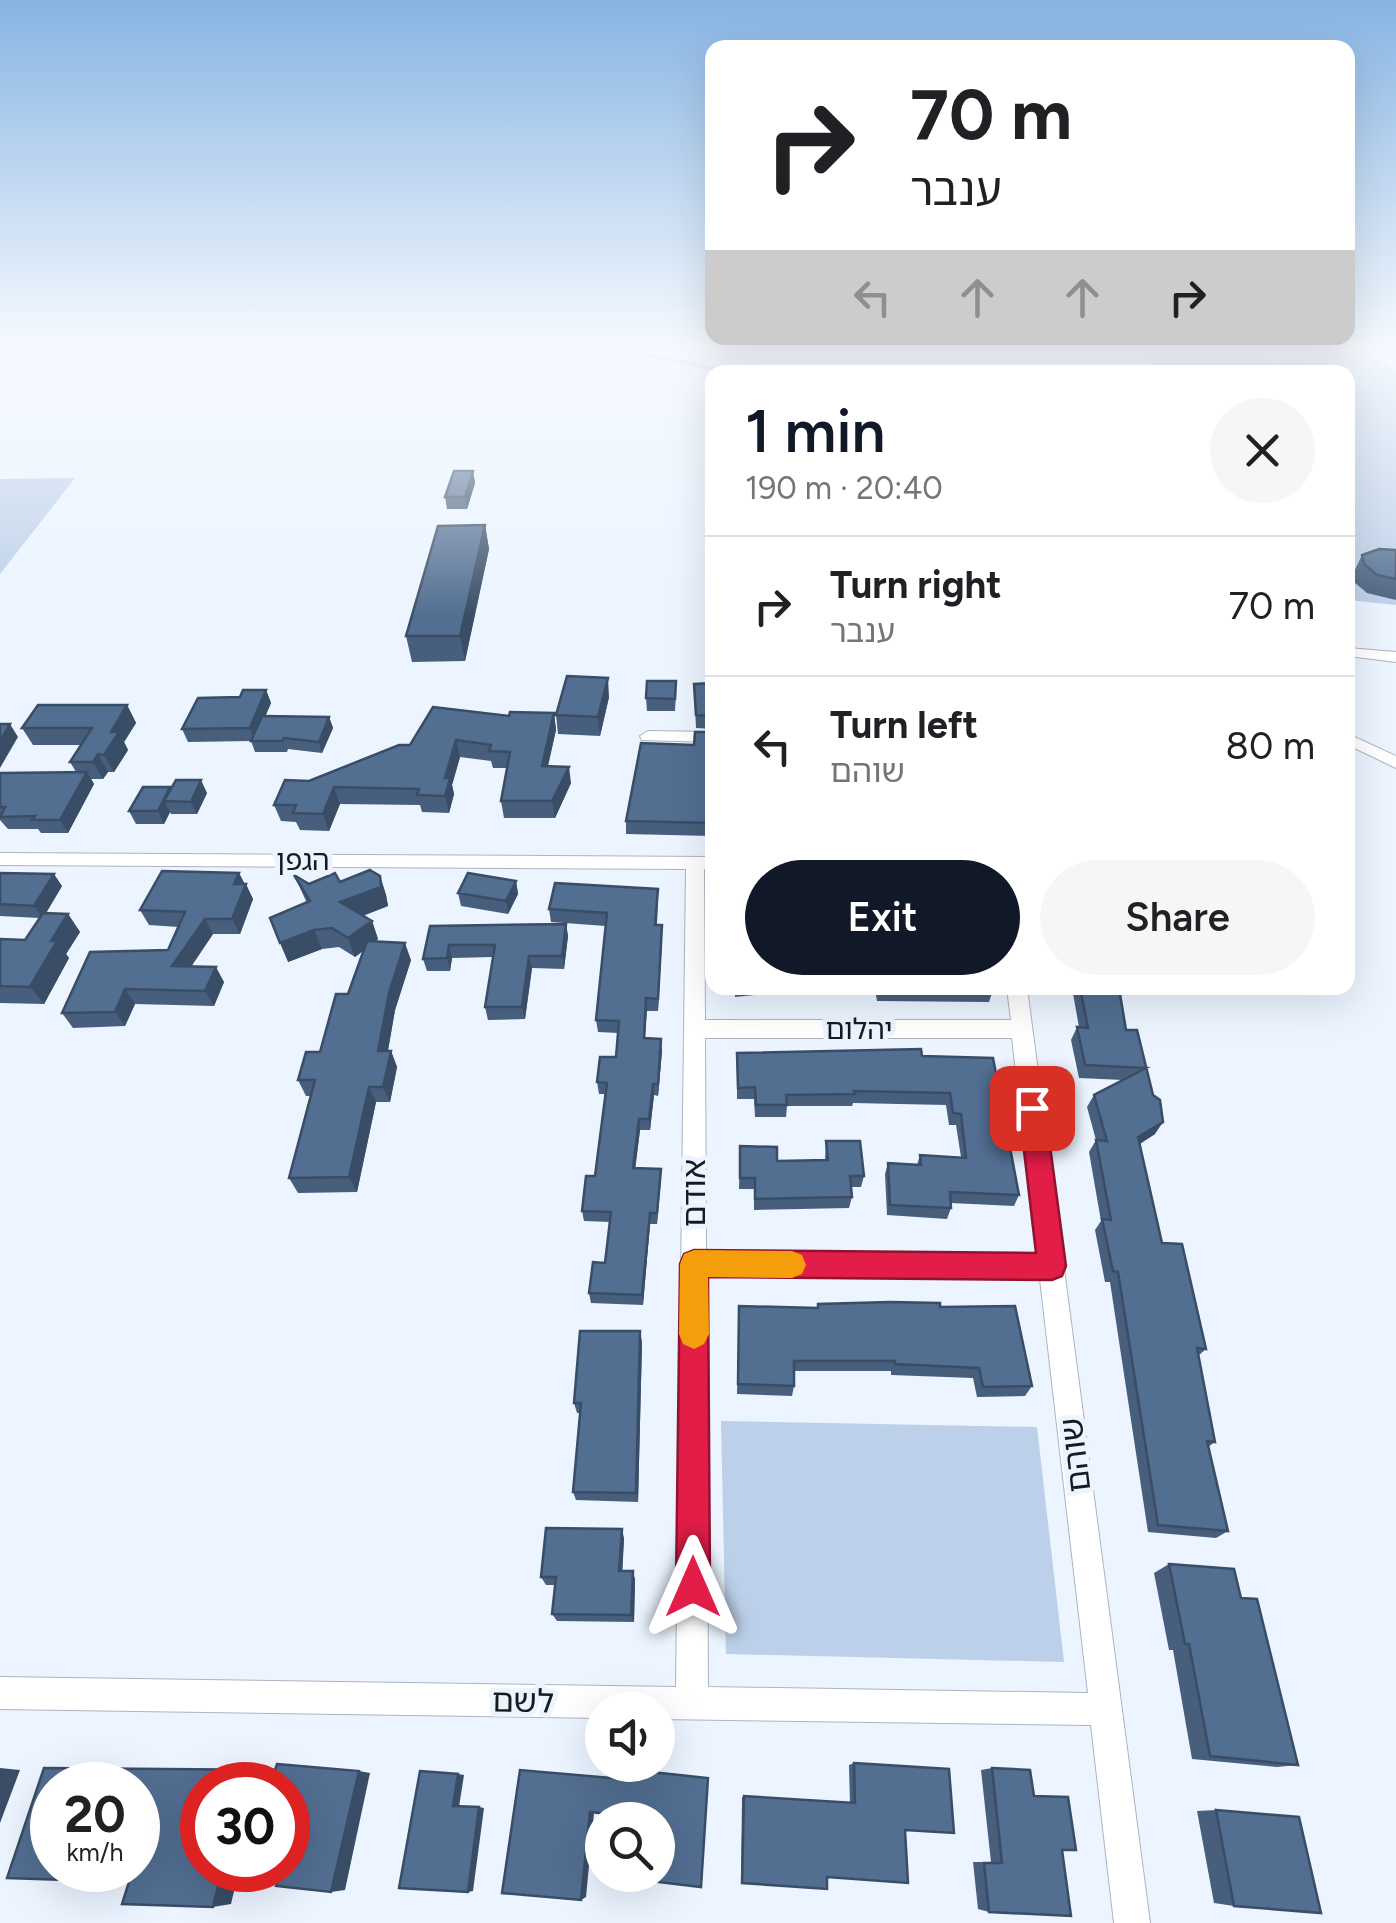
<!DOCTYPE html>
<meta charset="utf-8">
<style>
:root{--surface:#fff;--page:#f6f6f6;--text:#202124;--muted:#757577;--line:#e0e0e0;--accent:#111827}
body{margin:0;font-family:Figtree,"Noto Sans Hebrew",sans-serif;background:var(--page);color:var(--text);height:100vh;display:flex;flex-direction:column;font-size:38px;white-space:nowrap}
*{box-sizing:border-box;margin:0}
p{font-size:32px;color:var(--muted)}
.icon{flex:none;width:55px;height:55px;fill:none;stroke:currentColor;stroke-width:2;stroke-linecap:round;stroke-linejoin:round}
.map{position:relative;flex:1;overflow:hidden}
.drawer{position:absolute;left:705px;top:365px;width:650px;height:630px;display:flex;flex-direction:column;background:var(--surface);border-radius:20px;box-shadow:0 10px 40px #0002}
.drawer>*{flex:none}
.hud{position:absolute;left:705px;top:40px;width:650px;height:305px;border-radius:20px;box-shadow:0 10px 40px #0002;background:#fff;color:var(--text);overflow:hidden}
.controls{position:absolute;left:585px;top:1692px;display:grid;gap:20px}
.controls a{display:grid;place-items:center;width:90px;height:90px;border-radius:50%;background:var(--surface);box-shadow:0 10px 40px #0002;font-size:50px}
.speed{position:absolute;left:30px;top:1762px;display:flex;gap:20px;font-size:50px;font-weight:700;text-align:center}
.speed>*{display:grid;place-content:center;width:130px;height:130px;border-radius:50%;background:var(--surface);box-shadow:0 10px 40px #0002;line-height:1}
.speed small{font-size:25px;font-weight:400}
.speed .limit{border:15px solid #d22;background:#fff;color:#111}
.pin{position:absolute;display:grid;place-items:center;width:85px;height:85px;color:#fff;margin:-42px;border-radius:20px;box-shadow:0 5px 15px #0006}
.me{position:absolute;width:110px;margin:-55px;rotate:0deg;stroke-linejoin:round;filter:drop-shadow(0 0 8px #0008)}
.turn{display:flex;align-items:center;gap:35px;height:210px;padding:0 40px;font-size:45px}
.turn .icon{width:130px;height:130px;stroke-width:2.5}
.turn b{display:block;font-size:70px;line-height:85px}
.lanes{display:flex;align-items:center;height:95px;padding:0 40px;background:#0003;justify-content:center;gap:50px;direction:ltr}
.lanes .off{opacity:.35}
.round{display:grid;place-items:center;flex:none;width:105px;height:105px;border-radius:52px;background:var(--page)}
.overview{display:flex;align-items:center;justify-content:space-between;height:170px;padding:0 40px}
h1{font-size:60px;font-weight:600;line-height:75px;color:var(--accent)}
.primary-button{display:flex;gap:20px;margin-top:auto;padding:20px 40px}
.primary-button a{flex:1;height:115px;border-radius:60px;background:var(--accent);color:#fff;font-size:40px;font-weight:600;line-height:115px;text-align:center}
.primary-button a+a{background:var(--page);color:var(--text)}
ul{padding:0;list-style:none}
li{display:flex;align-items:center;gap:30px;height:140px;padding:0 40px;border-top:2px solid var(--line)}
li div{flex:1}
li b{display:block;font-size:38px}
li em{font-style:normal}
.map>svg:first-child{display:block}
</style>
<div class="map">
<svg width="1396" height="1923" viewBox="0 0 1396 1923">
<rect width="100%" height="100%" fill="#ebf4ff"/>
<path fill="#bcd0e9" d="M1146,348h46l84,13 88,-8 15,4 17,16v232l-48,-5v-228h-181l-22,-10z
M75,478l-75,96v-95z
M721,1421l316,6 27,235 -338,-8z"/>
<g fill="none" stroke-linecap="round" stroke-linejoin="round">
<path stroke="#97b5dc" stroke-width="4" d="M612,348l120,24"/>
<g stroke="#abb5c1" stroke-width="2">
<path id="minor" d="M1348,648l48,4v10l-48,-6z
M648,731l64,1v10l-70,-2 -2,-4z
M1348,734l48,22v12l-48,-23z
M0,853l712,4v12h-8l1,151h306l-4,-32h20l123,935h-36l-23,-198 -433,-6v-9h-56v8l-602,-9v-32l676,10 10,-818 -686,-4zM705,1038h307l25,217 -331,-3zM706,1276l334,3 48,414 -380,-6z"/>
</g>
<use href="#minor" fill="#fff" fill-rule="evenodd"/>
</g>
<path fill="#475f7d" d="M473,471l2,12 -8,26h-20l-2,-12z
M485,525l4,24 -24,112 -53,1 -6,-26z
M1396,550v50l-29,-7 -13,-11 -1,-8 9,-19z
M712,683v46l-16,-1 -2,-44z
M266,690l5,13 -6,13 64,1 4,11 -11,25 -34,-4 -1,3h-32l-4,-11 -63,1 -6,-13 58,-32z
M676,694l-1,17h-28l-1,-13z
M609,697l-9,39 -42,-2 -2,-19z
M127,705l9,18 -12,19 4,8 -14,22h-6l-5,7h-12l3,5 -26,49h-27l-3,-4h-30l-8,-9v-47l76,-1 -6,-10 11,-17h-48l-11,-17z
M554,713l2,17 -8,36 23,17 -16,35h-51l-3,-17 6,-33h-14l-2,-7 -31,-4 -8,28 2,9 -5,19 -27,-1 -2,-7 -80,-1 -11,27 -29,-1 -4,-8 -15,-1 -7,-16 35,-24 101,-36 99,-29z
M712,732v104l-86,-2v-13l68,-76z
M170,787l1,2 36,4 -10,21h-26l-1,-2 -6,12h-28l-7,-13z
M0,873l62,13 -16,27 22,1 12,18 -14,22 3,4 -25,46 -44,-1v-64l25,1 14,-22 -39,-2z
M239,873l14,26 -13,35h-27l-22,33 33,15 -10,24 -79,-2 -10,22 -52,2 -11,-15 106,-63 11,-23 -30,-2 -9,-15z
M294,875l15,9 31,-2 40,-6 6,19 2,11 -25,10 9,5 6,18 -2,2 35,19 -16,50 -7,41h3l6,16 -7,35h-14l-19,90 -59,1 -9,-15 21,-82h-4l-8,-16 22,-28 28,-58 15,-43 -8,6 -16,-10 -17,2 -34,13 19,-59z
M516,881l2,13 -10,20 -47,-8 -3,-13z
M658,902l-1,23 5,13 -4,73h-11l-2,28 17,12 -4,45 -4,-1 -4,35h-10l-5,38 26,1 -4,55h-7l-7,81 -52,-2 -2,-10 16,-30 5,-41 -26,-1 -2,-10 13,-35 10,-82h-6l-2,-12 19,-25 2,-24 -20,-1 -2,-12 10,-94 -55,-4 -2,-13z
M566,924l2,12 -4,33 -32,-1 -7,51 -37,1 -3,-13 8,-50 -41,1 -2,13h-23l-4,-12 7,-33z
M735,988h258v2l-4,12 -112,-1 -1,-6 -101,-2 -40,4z
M1072,988h47l7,42h11l18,104 -15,10 22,99 44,106 -8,7 17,86 -7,5 20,84 -12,7 -68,-6 -38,-250h-5l-10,-52 6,-9 -12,-69 7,-12 -9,-33 7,-12 29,-15 -44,-2 -8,-38 6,-13h2z
M737,1053l256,5 26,137 -5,11 -63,-3v5l-4,11 -60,-4 -2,-41 3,-11 29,2 3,-10 41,2 -5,-32h-7l-3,-20 -93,-2 -1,3h-65l-1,11h-31l-1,-18h-17z
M826,1141l38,35 -3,11h-10l1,10 -3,11 -95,2v-21h-15l1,-43 37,15 48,-1z
M818,1304l122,3 92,79 -7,10 -48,1 -4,-19 -82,-3v-4h-97v15l-2,10 -55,-2 2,-88 78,2z
M640,1331l2,12 -4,159 -62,-2 -3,-8 7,-79h-3l-3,-10z
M624,1538l-2,33 13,8 -1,43 -77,-1 -5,-7 3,-29h-9l-5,-8z
M1169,1564l72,34 57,167 -21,2 -85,-8 -19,-109h-4l-15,-77z
M854,1763l51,68 -78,46 -85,6 -1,-1 1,-85 108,6 -1,-38z
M992,1768l42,28 28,54 -73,62 -11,-3 -5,-47h18l-10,-92z
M1216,1810l18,96 -20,-3 -17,-92z"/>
<path fill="#394d66" d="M473,471l2,12 -8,26 -2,-12z
M485,525l4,24 -24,112 -5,-25z
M608,678l1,19 -9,39 -2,-19z
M266,690l5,13 -16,38 -5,-13z
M127,705l9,18 -12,19 4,8 -14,22 -10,-17 7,-23z
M554,713l2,17 -12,52 -2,-16z
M329,717l4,11 -11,25 -3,-11z
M10,724l8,13 -18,31v-27z
M456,740l4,17 -8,28 2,9 -5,19 -4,-17v-18z
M98,754l10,18 -5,7 -10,-17z
M569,767l2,16 -16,35 -3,-17z
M87,772l7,12 -26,49 -8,-13z
M201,780l6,13 -10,21 -6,-12z
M170,787l6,13 -12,1 6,11 -6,12 -6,-13z
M334,787l6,17 -11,27 -6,-17z
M239,873l6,13 1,-2 7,15 -13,35 -8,-15 2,-35z
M54,874l8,12 -19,32 -9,-12z
M380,876l6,19 2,11 -40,15 -8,-19z
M516,881l2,13 -10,20 -2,-13z
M68,914l12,18 -14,22 3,4 -25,46 -14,-17 21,-46z
M205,919l8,15 -32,47 -9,-15z
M372,921l6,18 -23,18 -7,-19z
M566,924l2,12 -4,33 -2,-13z
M662,925v13l-4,73v-12z
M314,930l8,19 -34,13 -8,-19z
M405,943l6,17 -16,50 -10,57 -7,-16 11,-58z
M449,945l3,13 -2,13 -3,-13z
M529,956l3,12 -7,51 -3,-12z
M216,967l8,15 -10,24 -9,-15z
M125,989l10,15 -10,22 -10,-14z
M661,1039l1,12 -4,45v-12z
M391,1051l6,16 -7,35 -7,-15z
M653,1084l1,11 -4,35 -1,-11z
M369,1087l7,15 -19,90 -8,-15z
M639,1119l1,11 -6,49 -1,-11z
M1163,1122l-8,12 -24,15 7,-12z
M661,1169v11l-4,44v-11z
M650,1213v11l-7,81 -1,-10z
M640,1331l2,12 -4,159 -2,-9z
M622,1529l2,9 -2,41 -3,-8z
M633,1571l2,8 -1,43 -3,-7z
M0,1768l20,2 -20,53z
M359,1771l11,2 -25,117 -14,2z
M458,1774l6,1 -5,32 -6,-1z
M479,1807l5,1 -11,83 -5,1z
M590,1812l4,1 -8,84 -5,3z
M222,1870h17l-8,34 -18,3z"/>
<path fill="#526e91" stroke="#394d66" stroke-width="2.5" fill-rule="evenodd" d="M454,471h19l-8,26h-20z
M485,525l-25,111h-54l32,-110z
M1379,549l17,1v29l-19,-4 -13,-11 -2,-9z
M567,676l41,2 -10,39 -42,-2z
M647,681h29l-1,18 -29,-1z
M712,683v33l-16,-1 -2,-31z
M243,690h23l-16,38 -68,1 16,-31 42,-1z
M38,705h89l-16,27h8l-15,23 -6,-1 -5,8h-23l22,-34h-70z
M433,707l76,9 1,-4 44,1 -12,53 27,1 -17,34h-51l9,-49 -21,-1 2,-6 -35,-5 -11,38h5l-5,18 -28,-1 2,-6 -85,-2 -11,27 -30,-1 3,-8h-22l11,-25 24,1 90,-36h11z
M262,716l67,1 -10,25 -35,-4 -2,3h-31z
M0,724h10l-10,17z
M695,732h17v91l-86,-2 15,-78 53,2z
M87,772l-27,48h-28l3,-4 -35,1 5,-10h-5v-34z
M176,780h25l-10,22 -27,-1z
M143,787h27l-12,24h-29z
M370,870l10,6 1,11 -41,15 32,19 -24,17 -16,-10 -18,2 -34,13 -10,-25 40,-17 -16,-26 15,9 26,-11 5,9z
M162,871l77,2 -5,11h12l-14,35h-27l-33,47 44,1 -11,24 -80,-2 -10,23 -53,1 28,-61 78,-2 17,-38 -45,-2z
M0,873l54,1 -20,32 -34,-2z
M468,873l48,8 -10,20 -48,-8z
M555,883l103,6 -3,36h7l-4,74 -12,-1 -2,40 17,1 -3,45h-5l-4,35h-10l-6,49 28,1 -4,44h-7l-8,82 -53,-2 4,-31 12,1 6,-51 -29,-1 4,-35h9l12,-93 -10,-1 3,-25h16l3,-36 -23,-1 11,-107 -58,-4z
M43,913l25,1 -17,27h6l-27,46 -30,-1v-47l25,1z
M566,924l-4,32h-33l-7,51h-37l10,-62h-46l-2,13 -24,1 7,-33z
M367,941l38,2 -16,50 -11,58h13l-8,36h-14l-20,90 -60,1 26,-98h-17l8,-28h14l16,-58h12z
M879,988h114v2l-114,-1z
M1080,988h39l7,42h11l16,65 7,5 3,22 -25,15 24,106 20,1 24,105 -9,-1 18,94 -8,-1 21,90 -70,-6 -40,-253 -5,-1 -11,-52 9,1 -15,-80 11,1 -13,-46 52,-27 -61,-3 -8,-38 11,1z
M921,1049l1,7 71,2 26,137 -69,-3 1,16 -61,-3 -2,-42 33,2 -1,-10 46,3 -5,-44 -8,-1 -3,-20 -96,-2 1,3 -69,1 1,10h-31l-1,-18 -17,1 -1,-35z
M826,1141h34l4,35h-14l2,21 -97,2v-21h-15v-32l37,1v14l51,-1z
M890,1302l50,1v4l75,-1 17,80 -49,1 -4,-19 -84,-4v-3h-101v25l-56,-2 1,-78 79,2v-4z
M580,1331h60l-4,162 -63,-1 8,-89h-7z
M546,1528l76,1 -3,42h14l-2,44 -79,-1 4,-37h-15z
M1169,1564l65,5 7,29 16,1 41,166 -88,-9 -21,-112h-4z
M854,1763l95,6 5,64 -49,-3 3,53 -81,-6v12l-85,-6 2,-87 111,7z
M277,1764l82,7 -28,121 -55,-6 4,-16h8v-29l4,-19h-4v-37h-86v85h20l-9,37 -91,-3 7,-22 -122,-4 37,-110 231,2zM52,1785h86v85h-86z
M992,1768l38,2 4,26 34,1 8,53h-14l9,66 -82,-4 -5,-49h18z
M624,1769l84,9 -7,109 -60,-7v-5h17v-55h-12v-2l-56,-6 -9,88 -79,-7 18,-123 103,9z
M420,1771l38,3 -5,32 26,1 -11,85 -69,-4z
M1216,1810l83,7 22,96 -87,-7z"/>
<linearGradient id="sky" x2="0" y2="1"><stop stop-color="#87b4e3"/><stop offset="0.56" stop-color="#f6faff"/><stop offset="1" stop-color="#f6faff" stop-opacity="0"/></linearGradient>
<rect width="1396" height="617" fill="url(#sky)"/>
<path fill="#e11d48" stroke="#92132f" stroke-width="2.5" d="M1032,1097l9,4 4,7 21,158 -4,10 -10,4 -344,-3 2,310 -5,12 -12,5 -12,-5 -5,-12 4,-323 4,-10 10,-4 342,3 -17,-145 4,-7z"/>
<path fill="#f59e0b" d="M694,1250l98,1 10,4 4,10 -4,9 -10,4 -84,-1 1,57 -5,10 -10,5 -11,-5 -4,-10 1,-70 4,-10z"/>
<g text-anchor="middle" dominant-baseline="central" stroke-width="10" stroke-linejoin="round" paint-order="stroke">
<g font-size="28" fill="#171b1f" stroke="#ebf4ff">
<text x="303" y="860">הגפן</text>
<text x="859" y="1029">יהלום</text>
</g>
<g font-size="32" fill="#171b1f" stroke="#ebf4ff">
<text transform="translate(694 1193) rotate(-90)">אודם</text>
<text transform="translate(1075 1455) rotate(-97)">שוהם</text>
<text transform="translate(523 1701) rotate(1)">לשם</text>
</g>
</g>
</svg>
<div class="controls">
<a><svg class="icon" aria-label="sound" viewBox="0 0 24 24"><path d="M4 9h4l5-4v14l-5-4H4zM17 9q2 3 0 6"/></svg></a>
<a><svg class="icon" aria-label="search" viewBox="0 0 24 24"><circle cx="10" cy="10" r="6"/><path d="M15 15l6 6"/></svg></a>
</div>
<div class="speed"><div>20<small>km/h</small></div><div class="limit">30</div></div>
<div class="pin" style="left:1032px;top:1108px;background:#d93025"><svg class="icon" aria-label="arrive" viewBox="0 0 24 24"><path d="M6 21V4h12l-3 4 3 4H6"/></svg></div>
<svg class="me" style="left:693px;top:1587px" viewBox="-20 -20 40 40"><path d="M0-17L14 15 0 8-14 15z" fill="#e11d48" stroke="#fff" stroke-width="4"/></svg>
<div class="hud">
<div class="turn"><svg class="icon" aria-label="right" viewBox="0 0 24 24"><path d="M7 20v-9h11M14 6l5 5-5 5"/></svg><div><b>70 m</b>ענבר</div></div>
<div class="lanes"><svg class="icon off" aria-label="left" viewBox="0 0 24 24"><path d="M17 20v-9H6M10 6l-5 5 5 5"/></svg><svg class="icon off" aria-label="ahead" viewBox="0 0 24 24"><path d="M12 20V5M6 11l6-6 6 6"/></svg><svg class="icon off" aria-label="ahead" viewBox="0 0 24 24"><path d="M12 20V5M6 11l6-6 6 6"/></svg><svg class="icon" aria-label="right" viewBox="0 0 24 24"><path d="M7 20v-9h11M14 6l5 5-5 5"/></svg></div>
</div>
<section class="drawer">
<div class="overview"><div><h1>1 min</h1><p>190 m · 20:40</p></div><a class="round"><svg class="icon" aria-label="close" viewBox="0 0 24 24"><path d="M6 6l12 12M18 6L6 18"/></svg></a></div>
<ul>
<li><svg class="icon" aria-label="right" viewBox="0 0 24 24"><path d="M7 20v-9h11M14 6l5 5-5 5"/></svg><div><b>Turn right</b><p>ענבר</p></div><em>70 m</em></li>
<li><svg class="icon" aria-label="left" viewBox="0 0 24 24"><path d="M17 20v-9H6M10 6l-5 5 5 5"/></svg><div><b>Turn left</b><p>שוהם</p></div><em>80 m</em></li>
</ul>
<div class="primary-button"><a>Exit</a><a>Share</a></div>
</section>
</div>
